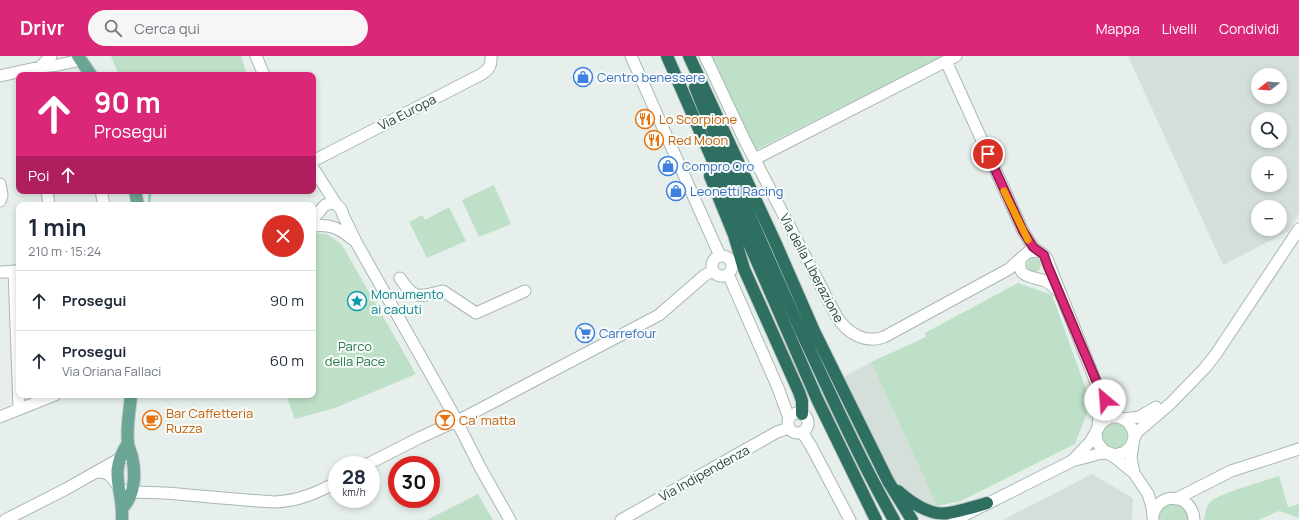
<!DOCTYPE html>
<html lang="it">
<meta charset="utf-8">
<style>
:root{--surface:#fff;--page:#f6f6f7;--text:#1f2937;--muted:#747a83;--line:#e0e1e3;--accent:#db2777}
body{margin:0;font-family:Manrope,sans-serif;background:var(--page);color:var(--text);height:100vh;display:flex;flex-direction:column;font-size:15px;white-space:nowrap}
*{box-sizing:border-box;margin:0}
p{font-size:13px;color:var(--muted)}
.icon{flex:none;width:22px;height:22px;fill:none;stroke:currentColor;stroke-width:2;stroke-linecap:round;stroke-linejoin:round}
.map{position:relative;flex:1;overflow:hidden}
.details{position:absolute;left:16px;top:146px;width:300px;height:196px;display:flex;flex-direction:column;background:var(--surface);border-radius:8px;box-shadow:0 2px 6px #0003}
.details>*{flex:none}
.guide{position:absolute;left:16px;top:16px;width:300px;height:122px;border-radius:8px;box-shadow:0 2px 6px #0003;background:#db2777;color:#fff;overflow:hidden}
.needle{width:26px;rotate:253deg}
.fabs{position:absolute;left:1251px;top:12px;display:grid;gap:8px}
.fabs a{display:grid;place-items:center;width:36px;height:36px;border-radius:50%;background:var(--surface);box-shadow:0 2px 6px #0003;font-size:20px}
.speed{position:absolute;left:328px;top:400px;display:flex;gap:8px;font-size:20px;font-weight:700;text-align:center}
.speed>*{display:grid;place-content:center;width:52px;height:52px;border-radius:50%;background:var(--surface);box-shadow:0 2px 6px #0003;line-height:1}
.speed small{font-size:10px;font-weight:400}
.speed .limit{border:6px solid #d22;background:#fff;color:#111}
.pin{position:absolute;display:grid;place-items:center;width:34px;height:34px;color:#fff;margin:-17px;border:2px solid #fff;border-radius:50%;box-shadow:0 1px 4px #0007}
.me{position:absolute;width:44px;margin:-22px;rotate:333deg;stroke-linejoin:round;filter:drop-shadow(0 0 3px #0008)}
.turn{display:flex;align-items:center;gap:14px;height:84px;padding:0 12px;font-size:18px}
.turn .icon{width:52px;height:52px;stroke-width:2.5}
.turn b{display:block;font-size:28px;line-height:34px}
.then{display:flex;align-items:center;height:38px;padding:0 12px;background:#0003;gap:8px;font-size:15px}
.round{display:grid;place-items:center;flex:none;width:42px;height:42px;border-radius:21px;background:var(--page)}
.head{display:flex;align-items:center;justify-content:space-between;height:68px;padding:0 12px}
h1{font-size:24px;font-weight:700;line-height:30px}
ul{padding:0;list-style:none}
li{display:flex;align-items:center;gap:12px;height:60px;padding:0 12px;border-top:1px solid var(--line)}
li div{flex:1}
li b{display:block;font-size:15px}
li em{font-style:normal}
header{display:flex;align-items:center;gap:24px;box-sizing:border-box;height:56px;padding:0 20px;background:var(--accent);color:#fff}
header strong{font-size:19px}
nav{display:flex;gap:22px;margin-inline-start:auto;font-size:14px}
.search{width:280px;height:36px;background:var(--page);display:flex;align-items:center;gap:10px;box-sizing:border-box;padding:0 14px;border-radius:22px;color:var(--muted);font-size:15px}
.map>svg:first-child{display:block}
</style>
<header>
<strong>Drivr</strong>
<div class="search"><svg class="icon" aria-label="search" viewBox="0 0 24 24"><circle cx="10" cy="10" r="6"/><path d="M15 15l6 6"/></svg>Cerca qui</div>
<nav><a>Mappa</a><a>Livelli</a><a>Condividi</a></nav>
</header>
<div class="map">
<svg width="1299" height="464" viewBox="0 0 1299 464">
<rect width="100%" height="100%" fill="#e6efeb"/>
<path fill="#d4dfda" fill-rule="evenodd" d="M1128,0h171v157l-10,18 -66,34zM1258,19h22v22h-22zM1258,63h22v22h-22zM1258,107h22v22h-22zM1258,151h22v22h-22z
M871,306l66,144 -21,-6 -26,-24 -48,-98z
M1092,418l41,24 -1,22h-129z"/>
<path fill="#bfe0c8" d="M112,0h129l6,19h-128l-8,-18z
M712,0h232l-188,94z
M494,129l17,39 -32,13 -17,-37z
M449,151l17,34 -39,17 -18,-36 13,-7 3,5z
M313,177l14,1 15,11 74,129 -81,34 -40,11 -9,-24h27z
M1027 209a7 7 0 1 1 14 0a7 7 0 1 1-14 0Z
M1018,227l34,12 39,108 -16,41 -114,57 -24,5 -66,-144 55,-25 -1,-4z
M1101 380a13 13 0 1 1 26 0a13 13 0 1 1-26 0Z
M1279,420l9,31 11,-3v14l-20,-7 -21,9h-54c1,-6 2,-13 6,-18 10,-9 54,-21 69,-26z
M478,438l15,26h-66z
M1171,448c11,0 15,5 18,16h-31c1,-9 5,-13 13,-16z"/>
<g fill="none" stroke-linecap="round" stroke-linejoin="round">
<path stroke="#8ec9d4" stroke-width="2.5" d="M149,149l1,-14"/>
<g stroke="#a8b8b2" stroke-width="13">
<path id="minor" d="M256,0l8,19
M631,0l89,200
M705,0l40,85 92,176c10,16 28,27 47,20l125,-68 19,-17 9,-1
M946,5l77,170 10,16 11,8 3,4 50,126 12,22 10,10
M40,11l11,-11
M0,20l40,-9 18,-2 23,-5
M755,103l201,-103
M313,105l169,-87c7,-5 10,-9 9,-18
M313,112l23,36
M0,128l2,11 -2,6
M47,135l2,14
M101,135l3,14
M313,163l12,-14 7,-2 4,1 5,5 2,6 13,27 95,168 30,59 29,51
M313,170c17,-2 26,2 39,13
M712 210a10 10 0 1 1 20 0a10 10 0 1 1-20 0Z
M1021,202c-6,20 11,18 24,23 5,2 9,6 13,10
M14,215l5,137
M0,216l19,-1
M728,218l50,114 11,30
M400,222c14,22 19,19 43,13l33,22 49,-22
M788 367a10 10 0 1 1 20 0a10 10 0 1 1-20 0Z
M0,361l55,-22
M1123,363l16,-2 17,-10
M1098,371l2,-21 -1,-15
M1096,375l1,11 7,9 11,4 10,-3 6,-6 6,-14 33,-28 35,-36 11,-14 83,-125
M802,376l9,14 39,74
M1073,404l17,-18 12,-20 9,-5h8l9,5 5,8 1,7 -3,21 3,15
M366,409l53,-27 46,-21 194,-102 46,-40 8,-4
M97,416c21,0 16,17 28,19 13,2 27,1 40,2 37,3 73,7 110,9 23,-1 42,-9 62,-20
M1176,443l55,-28 68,-22
M1153,459c6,-25 40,-21 41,5
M5,464l61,-31 53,-30 7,-2
M621,464l156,-88 12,-4
M955,464l117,-59 30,-8 7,1 4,2 21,17 14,21 4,13 1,11"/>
</g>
<g stroke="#c2cac8" stroke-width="14">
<path id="major" d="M78,0l13,19
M135,135l3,14
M123,451c12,-12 13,-34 9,-50 -1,-5 -4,-10 -4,-15 -2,-15 2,-32 3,-47
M122,464c2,-33 -15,-44 6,-77"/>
</g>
<g stroke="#c2cac8" stroke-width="14">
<path id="highway" d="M667,0l151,345 58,119
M689,0l87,188 38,87 74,150 24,39
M695,31c33,82 69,162 105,242 30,64 59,129 94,191
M710,120l24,59 10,34 55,123 3,9v13
M898,435c12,11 32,25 50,22 13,-2 26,-6 39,-10"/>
</g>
<use href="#minor" stroke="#fff" stroke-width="11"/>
<use href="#major" stroke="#6aa596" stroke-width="12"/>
<use href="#highway" stroke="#2f6f62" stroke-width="12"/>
</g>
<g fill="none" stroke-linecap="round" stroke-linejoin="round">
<g stroke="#8e194d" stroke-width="10">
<path id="route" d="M988,98l35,77 10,16 11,8 3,9 51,121 7,15"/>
</g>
<use href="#route" stroke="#db2777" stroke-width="7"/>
<path stroke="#f59e0b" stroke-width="7" d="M1004,135l24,49"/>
</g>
<defs>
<g id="shop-ring" transform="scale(1)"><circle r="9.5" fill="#f7fbf9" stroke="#3f7fe0" stroke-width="1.5"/><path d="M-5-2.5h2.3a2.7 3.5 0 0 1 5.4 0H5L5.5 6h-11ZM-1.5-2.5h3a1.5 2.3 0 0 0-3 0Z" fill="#3f7fe0"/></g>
<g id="restaurant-ring" transform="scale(1)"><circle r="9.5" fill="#f7fbf9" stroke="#e8710a" stroke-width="1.5"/><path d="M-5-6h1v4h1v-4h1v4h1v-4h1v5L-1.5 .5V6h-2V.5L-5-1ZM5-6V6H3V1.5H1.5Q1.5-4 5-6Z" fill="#e8710a"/></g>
<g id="sight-ring" transform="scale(1)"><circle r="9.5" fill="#f7fbf9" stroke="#0f9aa8" stroke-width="1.5"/><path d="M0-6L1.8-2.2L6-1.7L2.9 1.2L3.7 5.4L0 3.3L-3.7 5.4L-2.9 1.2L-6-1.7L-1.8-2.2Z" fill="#0f9aa8"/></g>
<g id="supermarket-ring" transform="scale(1)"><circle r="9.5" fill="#f7fbf9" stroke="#3f7fe0" stroke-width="1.5"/><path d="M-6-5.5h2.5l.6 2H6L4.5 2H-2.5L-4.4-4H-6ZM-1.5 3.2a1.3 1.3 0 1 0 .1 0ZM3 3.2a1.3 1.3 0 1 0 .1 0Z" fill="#3f7fe0"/></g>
<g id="cafe-ring" transform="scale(1)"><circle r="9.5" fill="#f7fbf9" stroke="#e8710a" stroke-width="1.5"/><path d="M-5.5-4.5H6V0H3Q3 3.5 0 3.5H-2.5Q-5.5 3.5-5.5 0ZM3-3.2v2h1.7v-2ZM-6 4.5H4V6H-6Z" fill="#e8710a"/></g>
<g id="bar-ring" transform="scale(1)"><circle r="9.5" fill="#f7fbf9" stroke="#e8710a" stroke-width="1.5"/><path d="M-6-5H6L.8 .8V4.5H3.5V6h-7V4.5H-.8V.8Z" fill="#e8710a"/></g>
</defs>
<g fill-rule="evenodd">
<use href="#shop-ring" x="583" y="21"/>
<use href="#restaurant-ring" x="645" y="63"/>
<use href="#restaurant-ring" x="654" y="84"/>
<use href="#shop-ring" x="668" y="110"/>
<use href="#shop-ring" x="676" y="135"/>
<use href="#sight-ring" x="357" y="245"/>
<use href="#supermarket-ring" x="585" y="277"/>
<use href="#cafe-ring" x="152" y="364"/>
<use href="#bar-ring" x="445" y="364"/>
</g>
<g text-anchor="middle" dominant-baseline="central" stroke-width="4" stroke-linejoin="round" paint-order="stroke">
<g font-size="13" fill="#366cbe" stroke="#f7fbf9" text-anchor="start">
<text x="597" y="21">Centro benessere</text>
<text x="682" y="110">Compro Oro</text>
<text x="690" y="135">Leonetti Racing</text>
<text x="599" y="277">Carrefour</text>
</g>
<g font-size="13" fill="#24423a" stroke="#f7fbf9">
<text transform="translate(407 56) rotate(-27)">Via Europa</text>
<text transform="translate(812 212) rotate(62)">Via della Liberazione</text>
<text transform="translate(704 417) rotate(-29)">Via Indipendenza</text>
</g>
<g font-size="13" fill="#c56008" stroke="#f7fbf9" text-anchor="start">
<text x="659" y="63">Lo Scorpione</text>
<text x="668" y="84">Red Moon</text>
<text x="166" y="357">Bar Caffetteria<tspan x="166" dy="15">Ruzza</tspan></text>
<text x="459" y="364">Ca' matta</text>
</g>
<g font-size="13" fill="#0d838f" stroke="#f7fbf9" text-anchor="start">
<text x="371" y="238">Monumento<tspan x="371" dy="15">ai caduti</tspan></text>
</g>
<g font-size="13" fill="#2d7a4b" stroke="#f7fbf9">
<text x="355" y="290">Parco<tspan x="355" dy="15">della Pace</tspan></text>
</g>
</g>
</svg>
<div class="fabs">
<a><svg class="needle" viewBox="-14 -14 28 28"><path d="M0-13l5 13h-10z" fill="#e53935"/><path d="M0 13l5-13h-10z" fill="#747a83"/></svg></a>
<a><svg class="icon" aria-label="search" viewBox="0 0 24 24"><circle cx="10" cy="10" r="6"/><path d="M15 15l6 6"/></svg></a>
<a>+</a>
<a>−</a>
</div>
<div class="speed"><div>28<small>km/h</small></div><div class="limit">30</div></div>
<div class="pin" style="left:988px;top:98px;background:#d93025"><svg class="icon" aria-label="arrive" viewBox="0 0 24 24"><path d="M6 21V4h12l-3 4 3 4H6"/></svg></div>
<svg class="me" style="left:1105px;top:344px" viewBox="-20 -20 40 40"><circle r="19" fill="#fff"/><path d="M0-13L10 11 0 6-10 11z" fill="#db2777"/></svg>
<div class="guide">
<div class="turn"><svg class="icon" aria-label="ahead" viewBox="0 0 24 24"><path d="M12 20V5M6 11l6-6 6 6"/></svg><div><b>90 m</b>Prosegui</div></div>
<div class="then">Poi<svg class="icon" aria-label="ahead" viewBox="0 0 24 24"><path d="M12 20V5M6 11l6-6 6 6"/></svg></div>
</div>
<section class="details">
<div class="head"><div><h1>1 min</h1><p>210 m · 15:24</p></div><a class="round" style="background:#d93025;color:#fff"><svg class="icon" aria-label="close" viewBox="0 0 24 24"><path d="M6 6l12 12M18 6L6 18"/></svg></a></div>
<ul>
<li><svg class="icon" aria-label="ahead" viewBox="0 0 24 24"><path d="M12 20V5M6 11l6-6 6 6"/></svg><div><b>Prosegui</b></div><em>90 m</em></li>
<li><svg class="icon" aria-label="ahead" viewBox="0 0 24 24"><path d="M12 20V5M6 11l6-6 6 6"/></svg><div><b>Prosegui</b><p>Via Oriana Fallaci</p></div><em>60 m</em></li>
</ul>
</section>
</div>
